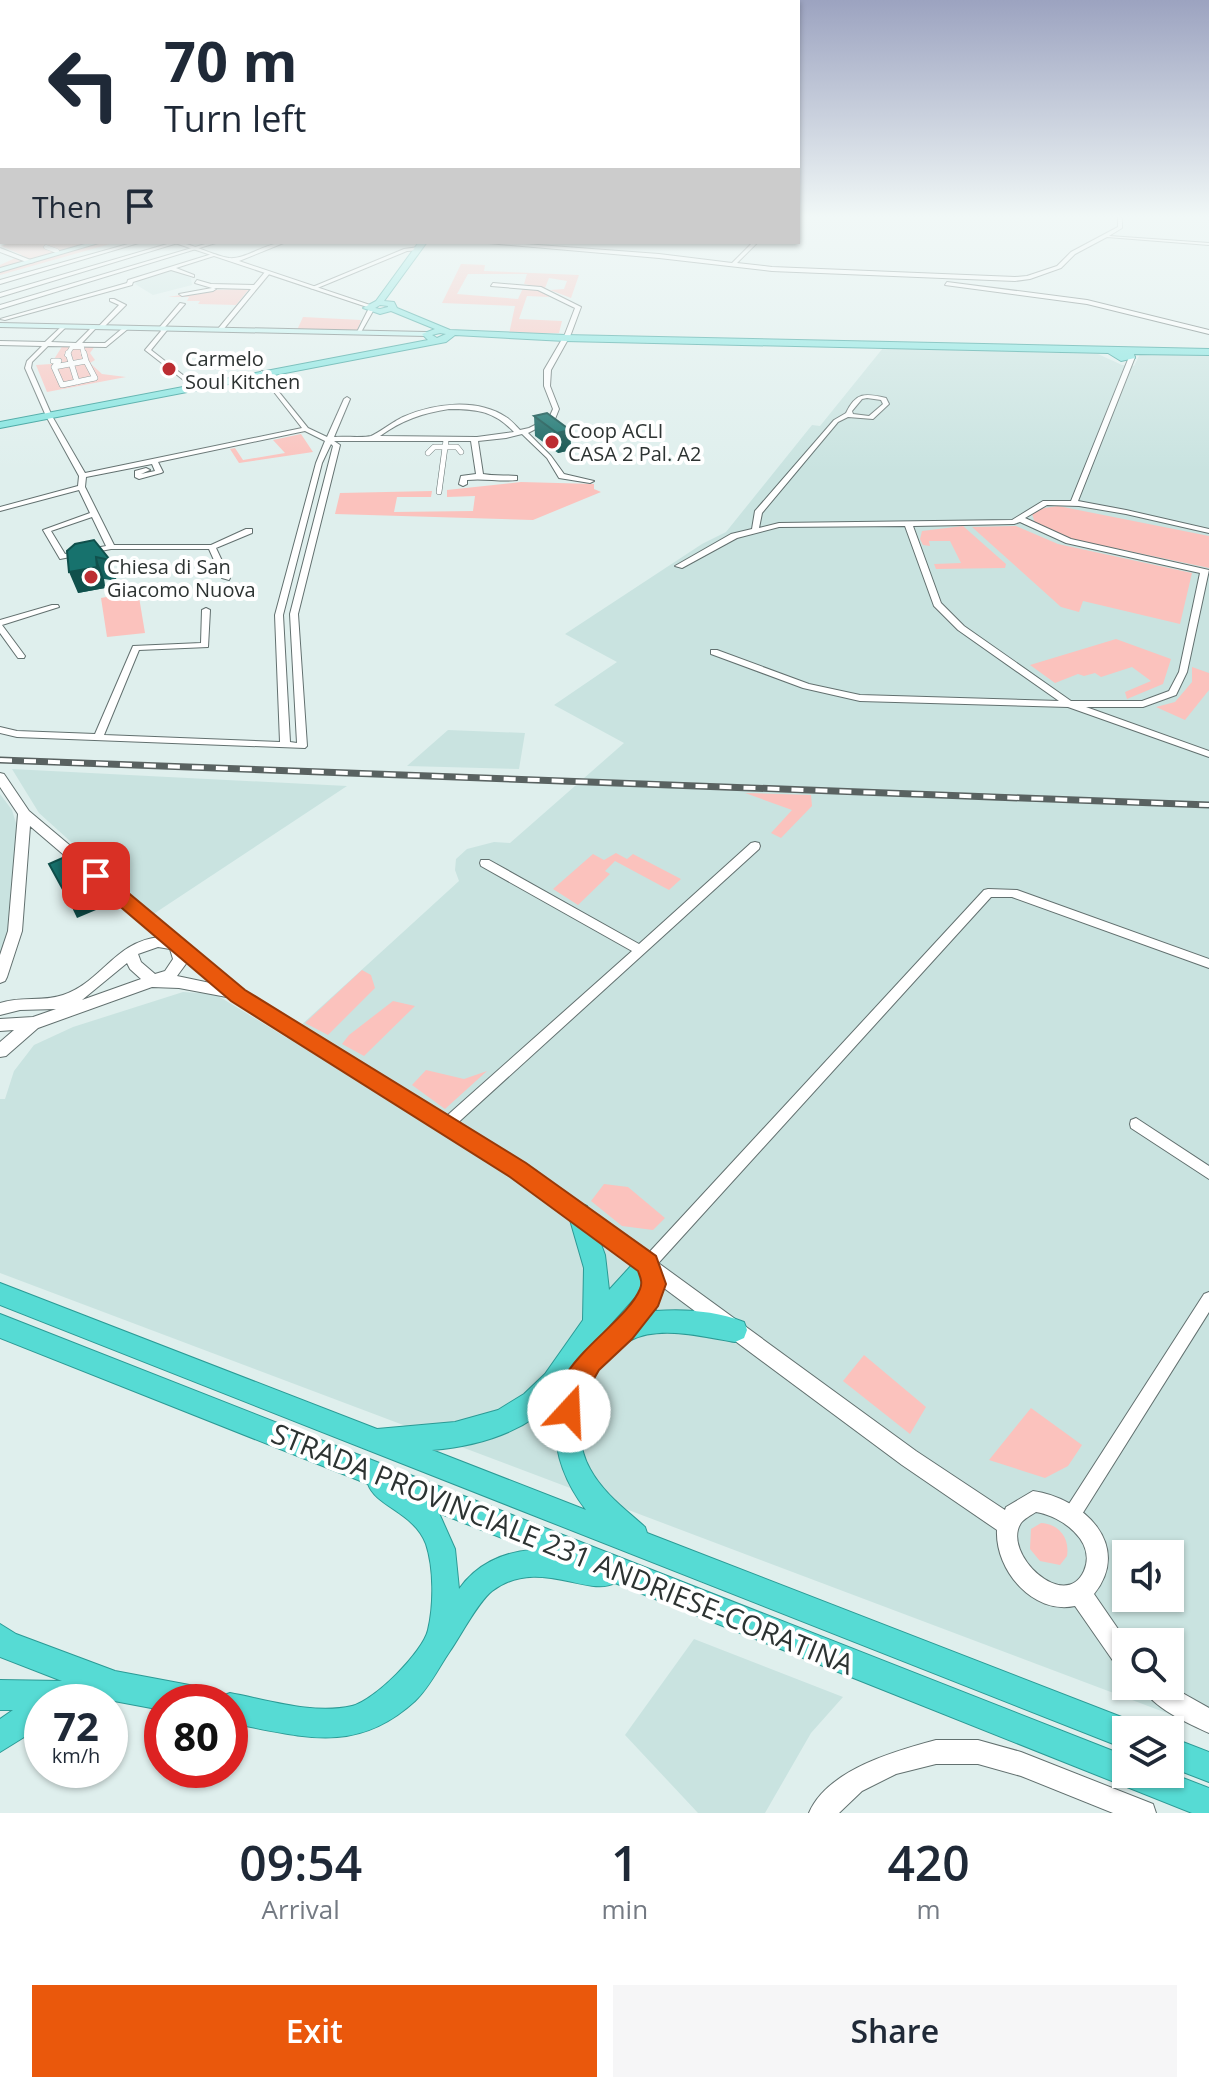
<!DOCTYPE html>
<style>
:root{--surface:#fff;--page:#f6f6f7;--text:#1f2937;--muted:#747a83;--accent:#ea580c}
body{margin:0;font-family:"Open Sans",sans-serif;background:var(--page);color:var(--text);height:100vh;display:flex;flex-direction:column;font-size:30px;white-space:nowrap}
*{box-sizing:border-box;margin:0}
p{font-size:26px;color:var(--muted)}
.icon{flex:none;width:44px;height:44px;fill:none;stroke:currentColor;stroke-width:2;stroke-linecap:round;stroke-linejoin:round}
.map{position:relative;height:1813px;overflow:hidden}
.side{display:flex;flex-direction:column;background:var(--surface);flex:1}
.side>*{flex:none}
.guide{position:absolute;left:0px;top:0px;width:800px;height:244px;box-shadow:0 2px 6px #0004;background:#fff;color:var(--text);overflow:hidden}
.buttons{position:absolute;left:1112px;top:1540px;display:grid;gap:16px}
.buttons a{display:grid;place-items:center;width:72px;height:72px;border-radius:0px;background:var(--surface);box-shadow:0 2px 6px #0004;font-size:40px}
.speed{position:absolute;left:24px;top:1684px;display:flex;gap:16px;font-size:40px;font-weight:700;text-align:center}
.speed>*{display:grid;place-content:center;width:104px;height:104px;border-radius:50%;background:var(--surface);box-shadow:0 2px 6px #0004;line-height:1}
.speed small{font-size:20px;font-weight:400}
.speed .limit{border:12px solid #d22;background:#fff;color:#111}
.pin{position:absolute;display:grid;place-items:center;width:68px;height:68px;color:#fff;margin:-34px;border-radius:16px;box-shadow:0 4px 12px #0006}
.me{position:absolute;width:88px;margin:-44px;rotate:20deg;stroke-linejoin:round;filter:drop-shadow(0 0 6px #0008)}
.turn{display:flex;align-items:center;gap:28px;height:168px;padding:0 32px;font-size:36px}
.turn .icon{width:104px;height:104px;stroke-width:2.5}
.turn b{display:block;font-size:56px;line-height:68px}
.then{display:flex;align-items:center;height:76px;padding:0 32px;background:#0003;gap:16px;font-size:30px}
.eta{display:flex;justify-content:space-evenly;align-items:center;height:136px;text-align:center}
.eta b{font-size:48px;font-weight:600;line-height:56px}
.cta{display:flex;gap:16px;margin-top:auto;padding:16px 32px}
.cta a{flex:1;height:92px;border-radius:0px;background:var(--accent);color:#fff;font-size:32px;font-weight:600;line-height:92px;text-align:center}
.cta a+a{background:var(--page);color:var(--text)}
.map>svg:first-child{display:block}
</style>
<div class="map">
<svg width="1209" height="1813" viewBox="0 0 1209 1813">
<rect width="100%" height="100%" fill="#dfefed"/>
<path fill="#c9e3e0" fill-rule="evenodd" d="M171,270l20,8 1,7 -39,10 -18,-11 2,-3z
M883,348l215,6 24,11 12,1 6,-12 69,2v1373l-1209,-456v-174h5l9,-28 20,-26 39,-18 110,-35 32,2 72,44 172,-157 -4,-11 1,-11 11,-10 27,-7 16,1 114,-100 -70,-38 63,-43 -52,-28 137,-90 24,-12 86,-107 8,1zM1126,1554h44v44h-44zM1126,1642h44v44h-44z
M448,730l77,3 -6,36 -112,-3z
M12,769l335,17 -195,129 -113,-102z
M0,794l12,16 7,23 -10,100 -9,25z
M694,1639l149,58 -32,36 -46,80h-67l-73,-78z"/>
<path fill="#fbc2bd" d="M13,242h104l-117,33v-10l22,-10 -21,-9z
M461,264l24,1 -1,6 95,4 -8,23 -21,-8 14,-1 3,-8 -18,-3 -4,10 -21,-4 3,-10h-59l-11,20 61,5 5,-11 12,1 15,8 -23,-1 -8,23 43,2 -3,12 -50,1 6,-28 -73,-3z
M249,289l-13,16 -38,-1 2,-3h-13l2,-4h-21l43,-7z
M303,317l58,3 -4,11 -60,-1z
M63,345l32,1 -5,7 5,7 -5,3 12,11 24,3 -79,15 -11,-27 15,-1z
M301,434l12,18 -74,11 -9,-14 5,-1 8,12 42,-7 -12,-13z
M521,482l73,2v5l7,3 -68,28 -198,-6 5,-21 92,-2 -1,6h-34l-3,15 79,-1 2,-15 -28,1v-7z
M1058,506l151,30v32l-142,-30 -32,-15 -3,-9 12,-6z
M963,526l43,38 -1,4 -69,1 -2,-5 27,-1 -11,-22h-21l1,5 -7,-1 -3,-6 2,-8z
M1016,526l42,18 134,29 -12,51 -97,-23 -4,11 -18,-5 -89,-80z
M138,591l7,42 -38,4 -6,-39z
M1116,639l55,20 -8,25 -36,15 -2,-7 26,-11 -19,-14 -31,10 -6,-4 -11,3 -6,-2 -23,9 -25,-18z
M1192,667l17,6v17l-24,30 -29,-13 19,-5 17,-20z
M745,793l66,2 1,11 -31,32 -10,-5 21,-23z
M616,853l11,6 6,-5 48,25 -12,11 -54,-29 -10,10 5,3 -32,31 -25,-16 40,-35 11,6z
M362,970l9,5 4,13 -47,47 -23,-12z
M393,1001l22,5 -51,50 -22,-12 7,-9z
M426,1070l38,9 23,-8 -42,38 -33,-24z
M604,1184l24,3 37,31 -12,12 -31,-4 -31,-25z
M864,1355l62,52 -16,27 -67,-53z
M1031,1408l51,37 -14,21 -23,12 -56,-18z
M1041,1523c18,1 29,15 26,33l-7,9 -20,-4 -10,-12 1,-20z"/>
<g fill="none" stroke-linecap="round" stroke-linejoin="round">
<g stroke="#62706f" stroke-width="5">
<path id="pedestrian-far1" d="M46,247l11,4
M67,355l5,-8h10l2,8"/>
</g>
<g stroke="#62706f" stroke-width="6">
<path id="pedestrian" d="M68,353l9,29
M84,353l2,8
M53,361h6l-5,6
M86,361l9,17 -33,7 -8,-18z
M428,453l6,-6h23l4,5
M439,492l7,-52"/>
</g>
<g stroke="#62706f" stroke-width="2">
<path id="minor" d="M1118,218h4v10l-13,8 100,7v2l-102,-8 -32,17 -14,14 -31,11 -15,2 -243,-10 -113,-13 -182,-16h21l161,12 73,9 21,-21h5l-21,21 35,4 243,10 12,-1 30,-10 14,-14 47,-25z
M135,242h7l-142,42v-4z
M174,242h7l-181,55v-4z
M212,242h7l-219,67v-4z
M419,247l2,3 -14,1 -92,38 -5,-1 94,-39z
M0,248l33,13 1,1 -5,1 -29,-11z
M212,254l5,1 -41,13 18,7v2l-23,-7 -38,12 -1,3 -127,35 -5,-1 127,-36 1,-3z
M265,272l5,1 -48,58 -5,-1 34,-41 -37,-1 2,1 -3,2 -31,5 -3,-2 33,-6 -17,-5 2,-3 14,4 43,1z
M947,282l140,18 122,30v4l-122,-30 -142,-19z
M493,283l48,4 40,20 -10,27 -20,36 -1,16 9,23 -4,10 -27,14 23,23 13,18 30,7 -4,2 -31,-5 -12,-20 -25,-24 -16,4 -28,3 5,33c12,2 22,1 34,2v4c-17,2 -33,-2 -50,0v4l-4,2 -4,-2 2,-8 15,-2 -5,-33h-137l6,4 -42,169 9,132 -2,2 -288,-11 -17,-4v-6l17,4 78,3 38,-88 68,-3 1,-33 4,-2 4,2 -2,37 -69,3 -35,85 176,7 -5,-127 41,-152 9,-22 -20,-10 -147,31 5,10 -2,1 -22,6 -4,-2v-6l11,-3 4,2 -9,4 14,-3 -3,-7 -66,13 -1,10 29,58h97l35,-16h6v4l-36,15 14,30 -1,2 -7,-2 -13,-29h-98l-51,10 -17,-29 47,-17 -11,-23 -79,21v-4l78,-21 1,-10 -33,-60 -21,-48 2,-7 15,-15 -42,-1v-4l45,1 18,-17 3,2 -15,15 25,1 18,-18 3,2 -15,16h23l19,-16 5,1 -23,19 -58,-1 -16,16 -1,6 21,48 33,57 217,-45 -42,-54 -1,-1 3,-2 46,57 19,9 17,-38 3,-2 3,2 -16,38c9,-1 30,1 37,-1 6,-2 23,-15 32,-19 31,-14 74,-19 103,0 5,3 9,8 14,13l9,-2 20,-10 4,-9 -9,-23v-16l21,-36 10,-26 -37,-18 -47,-4zM449,409c28,0 45,2 65,23l-37,5 -97,-1c22,-16 43,-23 69,-27zM331,444l2,2 -43,168 7,129 -7,-1 -7,-127 39,-152zM92,517l14,29 -41,8 -14,-23z
M110,299h4l12,6 -23,23h-4v-2l20,-21 -9,-4z
M180,303l5,1 -20,23 3,2 -17,21 46,36v2l-2,1 -50,-39 16,-19 -2,-3z
M368,310l5,1 -13,23h-4z
M1132,355l3,2 -57,144 48,9 83,19v4l-83,-19 -47,-8 -32,-1 -22,13 46,21 138,31 -22,102 -11,23 -33,12h-57l123,44v6l-141,-50 -208,-6 -57,-13 -92,-34v-4h6l92,34 51,11 199,6 -101,-71 -24,-24 -29,-80 -126,1 -42,11 -55,30 -7,-2 56,-32 21,-5 3,-18 79,-91 12,-7c10,-21 19,-20 40,-15l3,6 -16,15 -25,-2 -10,5 -76,91 -3,15 20,-5 233,-3 31,-19h28l58,-144zM867,398l14,2 2,4 -14,12 -16,-2 -1,-3 10,-12zM1020,522l46,21 134,30 -21,99 -10,19 -27,10h-71l-107,-75 -23,-23 -28,-77 101,-2z
M52,605h6l1,2 -57,18 23,31 -1,2h-6l-18,-25v-13z
M755,842l4,1 1,3 -1,3 -308,280 -5,2 -5,-2 -1,-4 1,-4 191,-170 -151,-85 -1,-3 1,-3h8l150,84 112,-101z
M988,889l29,1 192,69v9l-197,-71h-21l-338,372 -5,2 -5,-2 -2,-5 2,-5 341,-369z
M1136,1118l73,48v13l-78,-51 -1,-4 1,-4z
M1209,1292v20l-130,207 -6,2 -6,-2 -2,-6 2,-6 137,-213z"/>
</g>
<g stroke="#62706f" stroke-width="2">
<path id="tertiary" d="M172,242c20,0 37,13 57,16 16,2 38,-16 57,-16l-47,19 134,45 -6,1z
M0,773l4,1 25,37 214,180 281,174 392,286 89,59 1,-3 27,-16c50,7 100,54 61,103l33,48 -1,29 -8,-3 -43,-62c-42,9 -80,-36 -78,-76l-95,-65 -390,-290 -280,-177 -53,-10 -27,-1 -114,41 -32,28 -6,1v-15l14,-12 -14,1v-12l33,-2 23,-8 -36,1 -20,5v-12c21,-7 43,-1 63,-8 39,-13 52,-54 97,-58l-130,-111 -8,105 -15,46 -2,4 -5,2v-28l8,-24 10,-117 -18,-27zM158,947l12,2 3,10 -8,12 -10,3 -14,-12 -3,-8zM188,961l27,23 -38,-8zM127,963l3,6 11,10 -59,21zM1036,1512c25,4 61,29 48,59 -19,42 -83,-18 -63,-48 3,-4 10,-8 15,-11z
M1142,1686h28l39,22v25c-20,-9 -58,-26 -67,-47z
M936,1740h42l43,12 132,52 3,9h-43l-92,-37 -43,-12h-42l-40,10 -34,17 -23,22h-30c18,-43 86,-62 127,-73z"/>
</g>
<g stroke="#62706f" stroke-width="2">
<path id="secondary" d="M92,242h10l-102,30v-4z
M0,323l426,9 4,2 -4,2 -426,-9z"/>
</g>
<g stroke="#2c9a95" stroke-width="2">
<path id="primary" d="M419,242h8l-43,59 10,1 3,6 53,22 115,5 644,14v6l-75,-1 1,4 -14,3 -13,-8 -543,-12 -110,-6 -9,7 -446,86v-6l428,-82 -6,-6 13,-5 -44,-18 -11,3 -17,-6 13,-7zM380,305l8,1v1l-8,2 -5,-1zM440,333l6,1 -9,4 -5,-3z"/>
</g>
<g stroke="#2c9a95" stroke-width="2">
<path id="trunk" d="M579,1203l8,3 18,49 4,35 31,-34 8,-3 8,3 9,29 -10,26c28,-2 62,0 89,11l3,8 -3,8 -9,4c-30,-5 -75,-17 -104,-2 -44,22 -65,86 -41,129 13,24 35,40 55,58l2,6 490,190 3,7h-14v19l-1126,-444v-22l377,146 78,-7 43,-12 26,-16 21,-20 38,-54 1,-52 -16,-55 3,-7zM641,1290l-15,21 -19,17zM559,1396c-10,42 1,80 27,114l-154,-60c47,-4 95,-18 127,-54z
M0,1314l1126,442v18l44,-1 39,15v25h-17l-577,-230c-27,15 -77,-27 -123,8 -14,11 -31,44 -42,60 -11,16 -21,37 -35,50 -60,55 -114,35 -185,22v-21h-12l1,-5 11,-4c38,7 83,22 122,13 22,-5 71,-54 76,-76 6,-25 6,-62 -2,-86 -12,-32 -50,-37 -58,-60l-368,-146zM439,1513l93,37c-30,2 -56,15 -73,39l-4,-40z
M0,1624l16,10 99,37 85,16 11,4 4,11h-53v8l-48,-9 -72,1v24l-42,26v-33l13,-9h-13v-30l62,1 -62,-24z
M1170,1737l39,15v30l-39,-15z"/>
</g>
<use href="#pedestrian-far1" stroke="#fff" stroke-width="4"/>
<use href="#pedestrian" stroke="#fff" stroke-width="5"/>
<use href="#minor" fill="#fff" fill-rule="evenodd"/>
<use href="#tertiary" fill="#fff" fill-rule="evenodd"/>
<use href="#secondary" fill="#c0f2ef" fill-rule="evenodd"/>
<use href="#primary" fill="#80e4df" fill-rule="evenodd"/>
<use href="#trunk" fill="#56dbd4" fill-rule="evenodd"/>
<g stroke="#596261" stroke-width="7">
<path id="rail" d="M0,760l1209,45"/>
</g>
<use href="#rail" stroke="#fff" stroke-width="4" stroke-dasharray="12" stroke-linecap="butt"/>
</g>
<path fill="#14625e" d="M534,416l36,14 1,20 -13,3 -23,-17z
M75,544l35,16 7,21 -13,-2 1,9 -27,5z"/>
<path fill="#10504c" d="M2,227v15h-2v-14z
M570,430l1,20 -13,3 -1,-20z
M96,557l8,22 1,9 -27,5 -9,-21z
M85,887l11,23 -19,8 -11,-23z"/>
<path fill="#17726d" stroke="#10504c" stroke-width="2" d="M547,413l23,17 -13,3 -23,-17z
M94,540l16,20 -14,-3 1,10 -28,5 -2,-21 8,-7z
M67,856l18,31 -19,8 -17,-31z"/>
<linearGradient id="sky" x2="0" y2="1"><stop stop-color="#9ca3c0"/><stop offset="0.46" stop-color="#f1f8f7"/><stop offset="1" stop-color="#f1f8f7" stop-opacity="0"/></linearGradient>
<rect width="1209" height="471" fill="url(#sky)"/>
<path fill="#ea580c" stroke="#983908" stroke-width="2" d="M96,869l6,2 143,119 281,173 130,93 10,28 -8,22 -26,33 -33,31 -15,26 -6,25 -9,3 -9,-3c-22,-52 64,-93 80,-132 3,-7 0,-12 -2,-18l-128,-94 -279,-176 -142,-121 -2,-4 2,-5z"/>
<g fill="#bc2d32" stroke="#fff" stroke-width="3">
<circle cx="169" cy="369" r="8"/>
<circle cx="552" cy="442" r="8"/>
<circle cx="91" cy="577" r="8"/>
</g>
<g text-anchor="middle" dominant-baseline="central" stroke-width="8" stroke-linejoin="round" paint-order="stroke">
<g font-size="20" fill="#2d3332" stroke="#fff" text-anchor="start">
<text x="185" y="358">Carmelo<tspan x="185" dy="23">Soul Kitchen</tspan></text>
<text x="568" y="430">Coop ACLI<tspan x="568" dy="23">CASA 2 Pal. A2</tspan></text>
<text x="107" y="566">Chiesa di San<tspan x="107" dy="23">Giacomo Nuova</tspan></text>
</g>
<g font-size="28" fill="#2d3332" stroke="#fff">
<text transform="translate(563 1548) rotate(22)">STRADA PROVINCIALE 231 ANDRIESE-CORATINA</text>
</g>
</g>
</svg>
<div class="buttons">
<a><svg class="icon" aria-label="sound" viewBox="0 0 24 24"><path d="M4 9h4l5-4v14l-5-4H4zM17 9q2 3 0 6"/></svg></a>
<a><svg class="icon" aria-label="search" viewBox="0 0 24 24"><circle cx="10" cy="10" r="6"/><path d="M15 15l6 6"/></svg></a>
<a><svg class="icon" aria-label="layers" viewBox="0 0 24 24"><path d="M12 4l9 5-9 5-9-5zM3 14l9 5 9-5"/></svg></a>
</div>
<div class="speed"><div>72<small>km/h</small></div><div class="limit">80</div></div>
<div class="pin" style="left:96px;top:876px;background:#d93025"><svg class="icon" aria-label="arrive" viewBox="0 0 24 24"><path d="M6 21V4h12l-3 4 3 4H6"/></svg></div>
<svg class="me" style="left:569px;top:1411px" viewBox="-20 -20 40 40"><circle r="19" fill="#fff"/><path d="M0-13L10 11 0 6-10 11z" fill="#ea580c"/></svg>
<div class="guide">
<div class="turn"><svg class="icon" aria-label="left" viewBox="0 0 24 24"><path d="M17 20v-9H6M10 6l-5 5 5 5"/></svg><div><b>70 m</b>Turn left</div></div>
<div class="then">Then<svg class="icon" aria-label="arrive" viewBox="0 0 24 24"><path d="M6 21V4h12l-3 4 3 4H6"/></svg></div>
</div>
</div>
<section class="side">
<div class="eta">
<div><b>09:54</b><p>Arrival</p></div>
<div><b>1</b><p>min</p></div>
<div><b>420</b><p>m</p></div>
</div>
<div class="cta"><a>Exit</a><a>Share</a></div>
</section>
